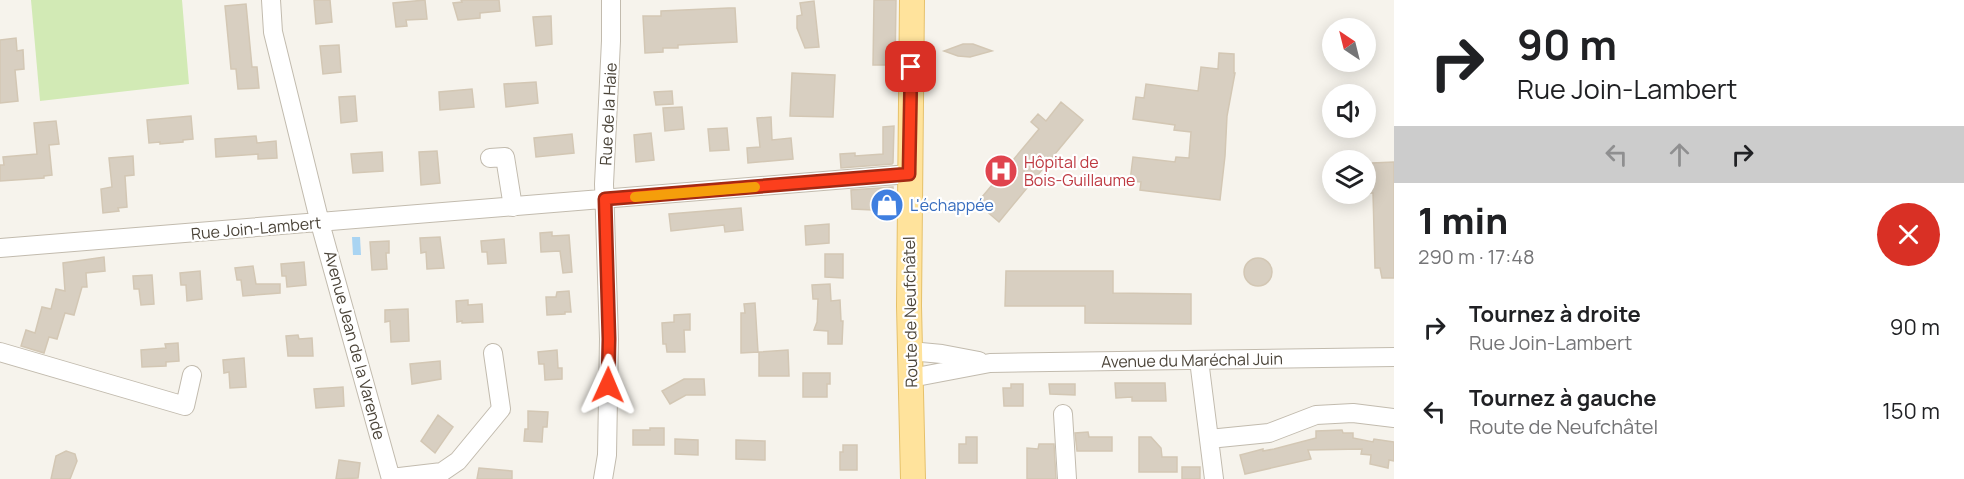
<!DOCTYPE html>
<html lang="fr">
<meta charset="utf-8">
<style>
:root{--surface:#fff;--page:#f2f2f2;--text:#202124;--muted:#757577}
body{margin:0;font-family:Manrope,sans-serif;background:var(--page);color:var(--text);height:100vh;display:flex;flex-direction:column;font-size:22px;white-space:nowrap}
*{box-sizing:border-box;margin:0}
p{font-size:20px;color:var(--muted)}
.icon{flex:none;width:33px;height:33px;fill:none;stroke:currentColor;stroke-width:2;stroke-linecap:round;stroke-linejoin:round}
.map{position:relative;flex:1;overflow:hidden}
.sheet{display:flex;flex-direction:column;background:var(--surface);width:570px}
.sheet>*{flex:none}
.banner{background:#fff;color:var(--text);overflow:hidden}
.needle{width:39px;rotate:325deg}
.fabs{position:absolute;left:1322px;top:18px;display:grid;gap:12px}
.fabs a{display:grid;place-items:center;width:54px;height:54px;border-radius:50%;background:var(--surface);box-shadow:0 3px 15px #0003;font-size:30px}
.pin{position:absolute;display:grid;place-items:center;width:51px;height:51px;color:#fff;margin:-26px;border-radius:12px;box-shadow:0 3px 9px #0006}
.me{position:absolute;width:66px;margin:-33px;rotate:1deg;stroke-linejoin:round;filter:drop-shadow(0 0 4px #0008)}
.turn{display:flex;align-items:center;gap:21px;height:126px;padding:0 24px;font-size:27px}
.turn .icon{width:78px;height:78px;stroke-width:2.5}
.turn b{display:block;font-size:42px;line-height:51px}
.lanes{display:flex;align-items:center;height:57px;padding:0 24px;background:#0003;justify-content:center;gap:30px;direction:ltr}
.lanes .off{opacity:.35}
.round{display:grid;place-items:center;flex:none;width:63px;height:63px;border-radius:32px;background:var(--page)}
.summary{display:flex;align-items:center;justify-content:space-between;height:102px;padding:0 24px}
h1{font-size:36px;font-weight:800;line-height:45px}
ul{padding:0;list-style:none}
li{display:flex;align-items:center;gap:18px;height:84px;padding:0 24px}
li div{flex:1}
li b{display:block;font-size:22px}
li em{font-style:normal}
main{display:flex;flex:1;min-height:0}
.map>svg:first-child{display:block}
</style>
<main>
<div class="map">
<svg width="1394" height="479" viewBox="0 0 1394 479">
<rect width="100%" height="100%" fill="#f6f3ec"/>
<path fill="#d2eab5" d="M31,0h151l7,84 -149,17z"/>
<path fill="#a9d4f2" d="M352,237h8l1,18h-8z"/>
<path fill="#d8cfc1" stroke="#d3c7b4" stroke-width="1.5" d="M314,0h16l2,22 -16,2z
M425,0l2,19 -21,1 1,6 -11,1 -3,-24z
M461,0h38l1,11 -20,2v5l-22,2 -5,-17 9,-1z
M874,0h22l-1,65h-22z
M814,1l5,46 -14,1 -8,-20v-12l5,-1 -2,-12z
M246,4l6,63h5l2,21 -21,1 -2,-20h-5l-6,-63z
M729,8h6l2,34 -59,3v3h-15v4l-18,1 -2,-37h18v-5z
M551,16l1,28 -16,2 -3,-29z
M16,38l1,13 6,-1 1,19 -9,1 3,31 -18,2v-63z
M963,44h10l19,7 -22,6 -12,-1 -14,-5z
M339,45l2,27 -18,2 -3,-28z
M1219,53l15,1v19h1l-8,43 -2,40 -5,44 -80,-10 1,-8 -11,-1 3,-24 42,5 1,-5 13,1 2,-26 -17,-2 1,-5 -42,-6 3,-22 8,1 2,-14 52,7 3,-24 17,2z
M792,73l43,2 -2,42 -43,-1z
M536,82l2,21 -32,4 -2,-23z
M472,89l2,18 -34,3 -1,-18z
M672,91l1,13 -17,1 -2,-13z
M355,96l2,25 -16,2 -2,-26z
M1061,102l22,18 -84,102 -22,-19 62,-74 -8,-7 7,-8 8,7z
M682,107l2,22 -19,2 -2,-23z
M191,116l2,23 -10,1v2l-23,2v-2l-11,1 -2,-23z
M771,117l1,23 19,-2 2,21 -45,4 -1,-15 13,-1 -3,-29z
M56,121l3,23 -10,1 3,30 -8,1v2l-44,3v-16h4l-1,-8 34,-3 -3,-31z
M894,126l-1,37 -1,1 -51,4 -1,-14 15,-1v3l28,-2v-27z
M727,128l2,22 -19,1 -2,-22z
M651,133l3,27 -18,2 -2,-27z
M572,134l2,19 -38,4 -2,-19z
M256,136l1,7 19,-2 1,17 -19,1v-5l-42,3 -1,-18z
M437,151l3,32 -19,2 -2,-33z
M382,152l1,19 -30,2 -2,-19z
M133,156l1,19 -9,1 2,31 -9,1 1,3 -16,2 -2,-24 11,-2 -3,-29z
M1394,162v116h-12l-2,-10h-5l-2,-75h-8v-16h8l-1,-14z
M893,187v27h-17l-3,-4 -21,-1 -1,-19z
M741,208l2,22 -18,2 -1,-7 -53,6 -2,-17z
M829,224v19l-23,2 -1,-19z
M552,232v4l17,-1 3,37 -9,1 -3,-22 -19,1 -1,-19z
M440,237l4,31 -17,1 -1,-17 -5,1 -1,-15z
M504,239l2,24 -18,1 -1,-12h-5l-1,-11z
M389,241v12h-3l1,16 -15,1 -2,-28z
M825,254h18v24l-18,-1z
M104,257l1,14 -19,2 1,14h-5l-8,28 -9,-2 -8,26 -8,-2 -5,16 -23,-7 5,-16 9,3 7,-26 9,2 5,-20 9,2 -2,-28z
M1244 272a14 14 0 1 1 28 0a14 14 0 1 1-28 0Z
M304,262l2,23 -19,2 -1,-11h-4l-1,-12z
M253,266l3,18h24v9l-37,3 -2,-16h-4l-2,-12z
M200,271l2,28 -15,2 -1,-16h-5l-1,-12z
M1006,271h107v22l78,1v30l-106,-1v-17h-80z
M152,275l2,29 -13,1 -2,-16h-5l-1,-13z
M830,284l1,17 9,-1 1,21h2l-1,23h-14v-13l-14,-1 3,-8 1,-23h-5l-1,-14z
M569,291l2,21h-6v2l-18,1 -1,-18h10l1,-5z
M468,300v5l14,-1 1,18 -21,1v-2l-5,1 -1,-21z
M755,303l3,49 -17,1v-40h4l-1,-9z
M408,309l1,32 -18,1 -1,-21 -5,1v-12z
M690,314v16h-6l1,22h-18l-1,-8h-3l-1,-21 12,-1v-7z
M298,335l1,4 13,-1 1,18h-25l-2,-20z
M178,343l1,18 -13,1v4l-24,1 -1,-17 25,-2 -1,-4z
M557,350l1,18h4v11l-17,1 -1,-16h-5l-1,-12z
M788,350l1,26h-30v-24z
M244,358l2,29 -16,1 -1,-16 -5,1 -1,-13z
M440,361l1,18 -29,5 -2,-20z
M803,373h27v11h-3v13h-24z
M684,379h20l1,16h-19l-16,9 -8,-13z
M1115,383h50l1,18h-34v-4l-16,1z
M1011,384h12v22h-19l-1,-18h8z
M1049,384h26v11l-25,-1z
M343,387l1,19 -28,2 -2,-19z
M528,411l20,1 -1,15h-4l-1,15 -18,-1 1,-12h3z
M438,415l15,12 -18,26 -14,-12z
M650,428h14v17h-31v-15h17z
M1342,430l1,3h10v5l20,4 1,-3 20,3v19l-5,-1 -1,8 -18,-4 1,-9 -10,-1 1,-5 -54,1 3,9 -66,15 -5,-19 23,-6v2l11,-2 42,-11v-7z
M1088,432l1,5h23v14h-35l-2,-18z
M966,437h11v26h-18v-19h7z
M1139,437h12l10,11 1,9h15v15h-38z
M675,439l23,1v15l-23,-1z
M736,440l29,1v19l-29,-1z
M1039,444h15l2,35h-29v-31l11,1z
M843,445h14v25h-17v-18h3z
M66,451l9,3 2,7 -7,18h-19l5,-23z
M339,460l21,3 -2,15 -22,1z
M1182,467h18v12h-18z
M479,468l33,3v8h-35z"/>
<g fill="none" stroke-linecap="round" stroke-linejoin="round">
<g stroke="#c2bbae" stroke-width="20">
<path id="minor" d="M271,0l2,32 47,191 71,256
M490,158l15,-1 8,50
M0,248l909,-74
M910,351l32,3 37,7
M0,352l185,54 7,-31
M1199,360l15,119
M911,378l79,-15 404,-6
M1063,414l4,65
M1209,439l60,-6 47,-18 37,-2 41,5
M391,478l51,-6 16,-11 43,-52 -8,-56
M603,479l4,-24 2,-116 -5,-155 7,-143v-41"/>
</g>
<g stroke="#e6c16a" stroke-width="26">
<path id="major" d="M912,0l-3,306 4,173"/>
</g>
<use href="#minor" stroke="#fff" stroke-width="18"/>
<use href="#major" stroke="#ffe39c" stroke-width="24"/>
</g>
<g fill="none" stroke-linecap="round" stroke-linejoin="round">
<g stroke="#a42913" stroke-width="15">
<path id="route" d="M608,385l1,-46 -4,-140 304,-25 2,-107"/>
</g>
<use href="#route" stroke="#fc3f1d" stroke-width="10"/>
<path stroke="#f59e0b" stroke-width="10" d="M635,197l120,-10"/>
</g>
<defs>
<g id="hospital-disc" transform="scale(1.725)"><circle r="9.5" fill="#e0444e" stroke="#fff"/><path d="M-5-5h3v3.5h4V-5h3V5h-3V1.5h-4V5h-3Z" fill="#fff"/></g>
<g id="shop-disc" transform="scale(1.725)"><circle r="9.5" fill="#3f7fe0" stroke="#fff"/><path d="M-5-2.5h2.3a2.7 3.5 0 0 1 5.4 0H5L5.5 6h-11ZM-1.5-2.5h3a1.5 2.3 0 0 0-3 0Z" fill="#fff"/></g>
</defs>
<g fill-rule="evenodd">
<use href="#hospital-disc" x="1001" y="171"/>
<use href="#shop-disc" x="887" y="205"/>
</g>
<g text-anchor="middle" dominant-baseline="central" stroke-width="4.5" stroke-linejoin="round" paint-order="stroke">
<g font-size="16" fill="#4b4439" stroke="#fff">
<text transform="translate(608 114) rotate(-87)">Rue de la Haie</text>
<text transform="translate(256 228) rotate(-5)">Rue Join-Lambert</text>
<text transform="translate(910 312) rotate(-91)">Route de Neufchâtel</text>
<text transform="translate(355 345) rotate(75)">Avenue Jean de la Varende</text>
<text transform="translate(1192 360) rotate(-1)">Avenue du Maréchal Juin</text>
</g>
<g font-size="16" fill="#be3a42" stroke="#fff" text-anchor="start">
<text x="1024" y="162">Hôpital de<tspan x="1024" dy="18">Bois-Guillaume</tspan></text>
</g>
<g font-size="16" fill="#366cbe" stroke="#fff" text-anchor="start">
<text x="910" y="205">L'échappée</text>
</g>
</g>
</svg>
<div class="fabs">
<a><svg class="needle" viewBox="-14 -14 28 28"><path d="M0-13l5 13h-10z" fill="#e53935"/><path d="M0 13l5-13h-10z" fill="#757577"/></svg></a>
<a><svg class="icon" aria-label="sound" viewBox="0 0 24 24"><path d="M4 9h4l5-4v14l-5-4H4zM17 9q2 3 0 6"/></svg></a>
<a><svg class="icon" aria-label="layers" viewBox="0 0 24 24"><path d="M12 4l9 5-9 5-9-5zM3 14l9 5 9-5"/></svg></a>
</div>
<div class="pin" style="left:911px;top:67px;background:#d93025"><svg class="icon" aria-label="arrive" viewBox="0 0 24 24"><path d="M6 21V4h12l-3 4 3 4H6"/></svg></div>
<svg class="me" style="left:608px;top:385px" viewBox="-20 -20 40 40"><path d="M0-17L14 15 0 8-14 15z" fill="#fc3f1d" stroke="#fff" stroke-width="4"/></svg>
</div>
<section class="sheet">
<div class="banner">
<div class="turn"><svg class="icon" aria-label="right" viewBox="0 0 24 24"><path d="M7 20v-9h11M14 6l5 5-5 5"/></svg><div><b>90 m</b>Rue Join-Lambert</div></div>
<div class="lanes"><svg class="icon off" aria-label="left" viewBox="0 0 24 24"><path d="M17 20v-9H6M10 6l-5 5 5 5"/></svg><svg class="icon off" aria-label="ahead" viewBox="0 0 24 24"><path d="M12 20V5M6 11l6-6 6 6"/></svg><svg class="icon" aria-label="right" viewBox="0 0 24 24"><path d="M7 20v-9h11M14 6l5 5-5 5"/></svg></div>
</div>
<div class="summary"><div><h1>1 min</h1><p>290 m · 17:48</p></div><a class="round" style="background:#d93025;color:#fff"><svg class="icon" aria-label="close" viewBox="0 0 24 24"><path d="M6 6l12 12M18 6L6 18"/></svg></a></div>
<ul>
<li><svg class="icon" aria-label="right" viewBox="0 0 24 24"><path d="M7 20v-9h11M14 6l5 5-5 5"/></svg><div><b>Tournez à droite</b><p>Rue Join-Lambert</p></div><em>90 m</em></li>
<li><svg class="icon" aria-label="left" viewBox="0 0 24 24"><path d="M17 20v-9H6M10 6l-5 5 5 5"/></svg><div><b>Tournez à gauche</b><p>Route de Neufchâtel</p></div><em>150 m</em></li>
</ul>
</section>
</main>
